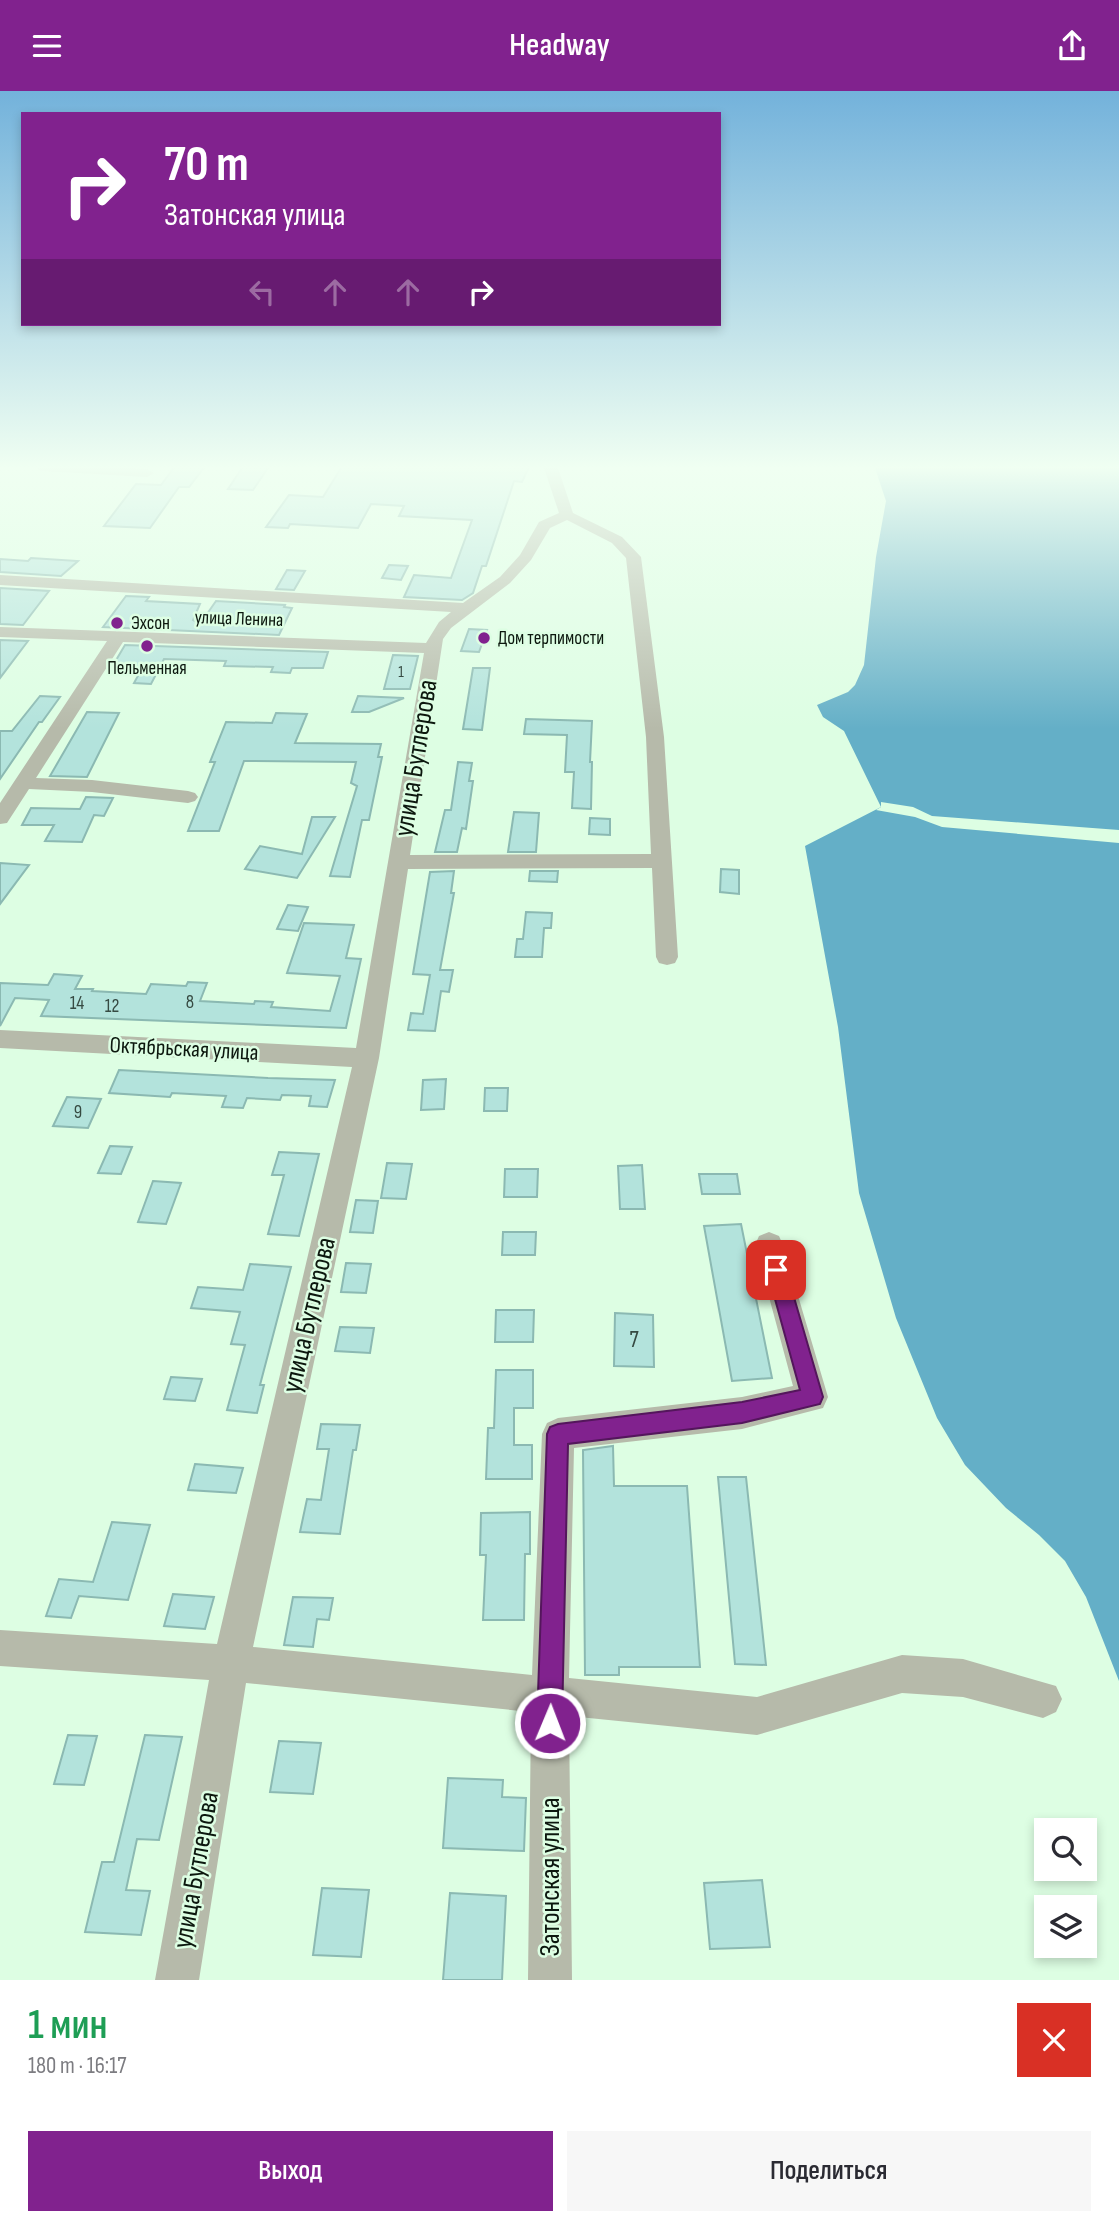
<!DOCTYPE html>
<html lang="ru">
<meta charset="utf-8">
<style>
:root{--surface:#fff;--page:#f7f7f7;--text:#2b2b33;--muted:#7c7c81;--accent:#81228e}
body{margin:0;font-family:"Sofia Sans Condensed",sans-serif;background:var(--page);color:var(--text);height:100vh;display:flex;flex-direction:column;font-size:26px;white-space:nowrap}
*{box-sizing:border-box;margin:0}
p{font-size:23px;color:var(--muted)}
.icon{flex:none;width:38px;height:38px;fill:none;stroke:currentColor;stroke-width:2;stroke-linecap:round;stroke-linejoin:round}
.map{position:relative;height:1889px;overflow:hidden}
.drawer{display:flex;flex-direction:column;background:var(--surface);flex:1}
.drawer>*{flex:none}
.top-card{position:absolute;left:21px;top:21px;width:700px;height:214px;border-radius:0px;box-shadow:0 4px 10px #0003;background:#81228e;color:#fff;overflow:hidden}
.controls{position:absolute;left:1034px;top:1727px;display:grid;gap:14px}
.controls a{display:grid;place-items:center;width:63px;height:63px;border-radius:0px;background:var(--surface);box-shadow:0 4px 10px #0003;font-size:35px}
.pin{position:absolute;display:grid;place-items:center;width:60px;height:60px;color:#fff;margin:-30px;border-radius:14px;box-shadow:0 4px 10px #0006}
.me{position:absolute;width:77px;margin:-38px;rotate:1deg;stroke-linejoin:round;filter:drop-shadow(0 0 5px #0008)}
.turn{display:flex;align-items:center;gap:24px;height:147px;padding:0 28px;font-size:32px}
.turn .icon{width:91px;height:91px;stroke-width:2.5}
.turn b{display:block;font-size:49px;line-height:60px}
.lanes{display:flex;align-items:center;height:66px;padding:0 28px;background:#0003;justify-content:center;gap:35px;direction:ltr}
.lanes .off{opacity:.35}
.round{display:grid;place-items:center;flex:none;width:74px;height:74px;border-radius:0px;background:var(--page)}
.headline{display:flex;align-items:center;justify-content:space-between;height:119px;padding:0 28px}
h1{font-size:42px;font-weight:600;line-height:52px;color:#1e9e55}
.primary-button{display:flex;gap:14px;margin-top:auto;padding:14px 28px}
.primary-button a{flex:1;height:80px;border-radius:0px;background:var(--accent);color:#fff;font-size:28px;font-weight:600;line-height:80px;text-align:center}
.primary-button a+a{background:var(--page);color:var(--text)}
header{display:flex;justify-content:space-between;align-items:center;height:91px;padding:0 28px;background:var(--accent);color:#fff;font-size:32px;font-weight:600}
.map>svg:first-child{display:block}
</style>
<header><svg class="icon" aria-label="menu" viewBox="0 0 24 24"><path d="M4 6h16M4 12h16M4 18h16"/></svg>Headway<svg class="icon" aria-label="share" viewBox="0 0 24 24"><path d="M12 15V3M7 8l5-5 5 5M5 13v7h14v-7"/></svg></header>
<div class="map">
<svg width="1119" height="1889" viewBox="0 0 1119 1889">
<rect width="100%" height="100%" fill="#ddfee3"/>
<path fill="#64afc7" d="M874,374h245v1216l-33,-84 -21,-36 -26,-26 -33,-27 -41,-43 -28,-47 -41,-100 -37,-125 -21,-166 -33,-181 76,-39 -37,-76 -21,-14 -6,-12 31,-13 7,-7 9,-20 12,-108 10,-56z"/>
<path fill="#ddfee3" d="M881,711l32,5 19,9 187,14v13l-177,-16 -27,-10 -39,-7 5,-3z"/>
<path fill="#b3e3dc" stroke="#8bb9b2" stroke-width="2" d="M176,374h30l-17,22h-10l-29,41 -46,-2 32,-42 25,1z
M244,374h26l-17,25 -25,-1z
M343,374h187l-8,17 -8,-1 -28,85h-4l-9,27 -11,7 -58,-3 10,-22 37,3 21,-58 -73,-4 5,-10 -33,-2 -13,24 -68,-4 -2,4 -22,-1 23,-32 34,2z
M31,467l47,3 -17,15 -61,-4v-13l28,2z
M389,474l19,1 -7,14 -19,-2z
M287,479l18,1 -11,19 -18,-1z
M0,497l49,3 -26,34 -23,-1z
M126,505l23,1 -3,4 54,3 -7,16 7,4 16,-23 69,4 -1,2 8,1 -13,27 -176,-8z
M469,538l18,1 -8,22 -18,-1z
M0,549l28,1 -28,37z
M125,554l203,7 -5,16h-31l-2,5 -19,-1 2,-5 -49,-1 2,-5 -62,-2 -13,25 -17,-1 6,-11h-31z
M393,564l25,1 -8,33h-26z
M473,577h17l-8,62 -19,-1z
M40,605l20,1 -18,25h-3l-39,57v-48h12z
M358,605l46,2 -35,14h-17z
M87,621l32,1 -32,64 -37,-1z
M276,622l31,1 -12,29 86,1 -3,13h4l-13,63h-7l-12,57 -20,-1 27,-90 -6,-3 5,-21 -112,-1 -25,70h-31l27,-69h-5l16,-40 46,1z
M526,628l66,2 -2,41h2l-1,47 -19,-1 2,-36h-9l2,-37 -43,-1z
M458,671l14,1 -3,18h4l-7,48 -4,-1 -5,24h-22l10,-42h6z
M86,706l27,1 -9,18 -10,-1 -12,27 -37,-1 9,-16h-32l9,-17 49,1z
M514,721l25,1 -3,39h-28z
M312,726h23l-38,61 -52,-9 15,-23 42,8z
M590,727l20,1v16l-21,-1z
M0,772l29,2 -29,39z
M721,778l18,1v24l-19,-2z
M454,780l-3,22h3l-14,77h13l-4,22 -8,-1 -6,40 -27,-1 3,-17 12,1 7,-39 -17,-1 17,-102z
M530,780h28l-1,11 -28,-1z
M288,814l20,2 -10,24 -21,-2z
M526,821l26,1 -1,15h-7l-2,29h-27l2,-18h6z
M304,832l50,2 -8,33 15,1 -15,69 -305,-12 8,-16 -34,-2 -15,28v-43l48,2 6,-11 28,2 -7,13h18l-1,2 54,3 5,-10 35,2 2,-4 19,1 -7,18 54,3 1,-3 18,1 -2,5 59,4 10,-35 -53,-3z
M119,979l149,8 67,2 -8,27 -18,-1 2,-10 -29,-1 -2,5 -33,-2 -4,10 -21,-1 4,-11 -54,-3 -2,4 -61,-4z
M446,988l-2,30 -23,1 2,-30z
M485,997h23l-1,23h-23z
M67,1006l34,2 -13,29 -35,-2z
M110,1055l22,1 -11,27 -23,-1z
M279,1061l40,2 -20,82 -31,-2 16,-59h-12z
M387,1072l25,1 -6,35 -25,-1z
M642,1074l3,44h-25l-2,-43z
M505,1078h33l-1,28h-33z
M699,1083h38l3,20h-38z
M153,1090l28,2 -15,41 -28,-2z
M356,1109l22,1 -5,32 -23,-1z
M741,1133l31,154 -40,3 -28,-155z
M503,1141h33l-1,23h-33z
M346,1172l25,1 -5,29 -25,-1z
M250,1173l41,3 -31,118h4l-7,28 -30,-3 18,-65 -14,-1 9,-32 -49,-4 7,-21 45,3z
M496,1219h38l-1,32h-38z
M615,1222l38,2 1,52 -40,-1z
M340,1236l34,1 -4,25 -35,-2z
M496,1279h37v38h-19v37h18v34h-46l2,-51h6z
M171,1286l31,2 -7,22 -31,-2z
M321,1333l39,1 -4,25h-3l-13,84 -40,-2 7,-33 14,1 8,-51h-12z
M613,1355l1,40h73l13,181h-81v8h-34l-2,-225z
M195,1373l48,4 -7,25 -48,-3z
M718,1386h28l20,188 -31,-1z
M530,1421v42h-5l-1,66h-41l3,-65h-6l1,-42z
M112,1431l38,3 -22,75 -49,-4 -8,22 -25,-2 13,-37 34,3z
M173,1503l41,3 -9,32 -41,-3z
M293,1506l40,1 -4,22 -12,-1 -4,28 -29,-2z
M68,1644l29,1 -13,49 -30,-1z
M145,1644l37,2 -23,103 -22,-1 -11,51 24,1 -9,44 -56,-3 17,-70h12z
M279,1650l42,2 -8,51 -43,-2z
M448,1687l55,2 -1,17 24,1 -2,53 -81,-3z
M762,1789l8,67 -60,2 -6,-66z
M322,1797l47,2 -8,67 -48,-2z
M450,1802l56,3 -4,84h-59z"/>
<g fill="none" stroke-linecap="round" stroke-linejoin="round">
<path fill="#b6baaa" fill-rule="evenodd" d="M38,374l109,4 7,4 -7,4 -104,-6 -5,-1z
M543,374h14l16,48 49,24 19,20 23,180 14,220 -3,6 -8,2 -8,-2 -3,-6 -4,-89 -244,1 -29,189 -126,589 279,28 10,-241 5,-11 11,-5 184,-21 51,-11 -38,-141 4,-9 10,-4 10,4 4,9 45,152 -5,11 -81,21 -168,19 -5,230 188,19 145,-42 61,4 93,27 6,13 -6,13 -13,6 -80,-21 -61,-4 -145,42 -188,-19 3,264h-44l3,-268 -285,-29 -47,297h-44l54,-300 -209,-14v-36l217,14 135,-577 -352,-19v-18l356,18 68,-395 -301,-11 -87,136 56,2 96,11 7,2 3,4 -3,4 -7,2 -96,-11 -63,-3 -22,34 -7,1v-21l107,-162 -107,-4v-10l426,16 13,-21 12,-10 -451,-27v-10l463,28 37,-26 20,-22 19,-33 20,-9zM567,429l45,23 14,15 20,179 5,117 -241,1 33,-216 8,-11 59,-45 21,-23 19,-32z"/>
</g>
<linearGradient id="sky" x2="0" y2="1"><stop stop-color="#73b2db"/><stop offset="0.59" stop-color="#f0fff2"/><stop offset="1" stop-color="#f0fff2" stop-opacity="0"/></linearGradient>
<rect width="1119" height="638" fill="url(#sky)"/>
<path fill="#81228e" stroke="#54165c" stroke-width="2" d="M776,1171l7,2 3,6 37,127 -3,7 -78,19 -174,21 -6,279 -4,8 -8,4 -9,-4 -4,-8 10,-289 3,-7 8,-3 184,-22 58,-12 -33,-120 2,-6z"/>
<g fill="#81228e" stroke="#ddfee3" stroke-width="2.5">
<circle cx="117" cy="532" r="7"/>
<circle cx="484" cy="547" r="7"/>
<circle cx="147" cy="555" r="7"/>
</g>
<g text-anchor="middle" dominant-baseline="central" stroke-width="5" stroke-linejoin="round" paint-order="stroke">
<g font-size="16" fill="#364a42">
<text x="401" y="581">1</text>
</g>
<g font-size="19" fill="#0c170e" stroke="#ddfee3">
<text transform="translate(239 528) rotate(2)">улица Ленина</text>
</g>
<g font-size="19" fill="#0c170e" stroke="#ddfee3" text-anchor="start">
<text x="131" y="532">Эхсон</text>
<text x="498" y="547">Дом терпимости</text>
<text x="147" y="577" text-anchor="middle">Пельменная</text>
</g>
<g font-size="19" fill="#364a42">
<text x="190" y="911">8</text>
<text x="77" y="912">14</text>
<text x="112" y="915">12</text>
<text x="78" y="1021">9</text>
</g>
<g font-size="23" fill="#0c170e" stroke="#ddfee3">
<text transform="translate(184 958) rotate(3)">Октябрьская улица</text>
</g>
<g font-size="23" fill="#364a42">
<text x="634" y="1249">7</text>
</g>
<g font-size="28" fill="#0c170e" stroke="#ddfee3">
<text transform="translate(416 667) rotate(-81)">улица Бутлерова</text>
<text transform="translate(309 1224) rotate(-77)">улица Бутлерова</text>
<text transform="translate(196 1779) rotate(-80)">улица Бутлерова</text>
<text transform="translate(550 1786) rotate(-90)">Затонская улица</text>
</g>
</g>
</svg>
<div class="controls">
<a><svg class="icon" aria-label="search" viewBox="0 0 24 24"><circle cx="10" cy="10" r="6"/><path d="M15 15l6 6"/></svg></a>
<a><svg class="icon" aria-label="layers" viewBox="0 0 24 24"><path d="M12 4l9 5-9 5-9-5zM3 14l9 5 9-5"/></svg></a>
</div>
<div class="pin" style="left:776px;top:1179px;background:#d93025"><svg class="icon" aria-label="arrive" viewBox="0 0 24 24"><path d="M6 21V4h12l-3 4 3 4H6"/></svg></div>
<svg class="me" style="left:550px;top:1632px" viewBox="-20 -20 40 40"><circle r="17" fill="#81228e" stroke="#fff" stroke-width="3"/><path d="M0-11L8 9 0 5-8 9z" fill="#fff"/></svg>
<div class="top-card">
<div class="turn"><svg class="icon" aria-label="right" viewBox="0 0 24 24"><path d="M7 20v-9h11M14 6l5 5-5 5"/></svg><div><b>70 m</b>Затонская улица</div></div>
<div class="lanes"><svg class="icon off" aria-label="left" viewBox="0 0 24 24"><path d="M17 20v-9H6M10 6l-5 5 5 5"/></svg><svg class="icon off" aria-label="ahead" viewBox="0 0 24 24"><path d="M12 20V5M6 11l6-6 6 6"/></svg><svg class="icon off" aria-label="ahead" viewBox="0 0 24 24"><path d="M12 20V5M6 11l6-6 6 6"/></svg><svg class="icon" aria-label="right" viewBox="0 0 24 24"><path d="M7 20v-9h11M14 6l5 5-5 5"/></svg></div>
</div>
</div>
<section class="drawer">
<div class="headline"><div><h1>1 мин</h1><p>180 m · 16:17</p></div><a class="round" style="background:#d93025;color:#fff"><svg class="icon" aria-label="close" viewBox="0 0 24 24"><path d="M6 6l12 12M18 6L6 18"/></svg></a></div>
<div class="primary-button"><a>Выход</a><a>Поделиться</a></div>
</section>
